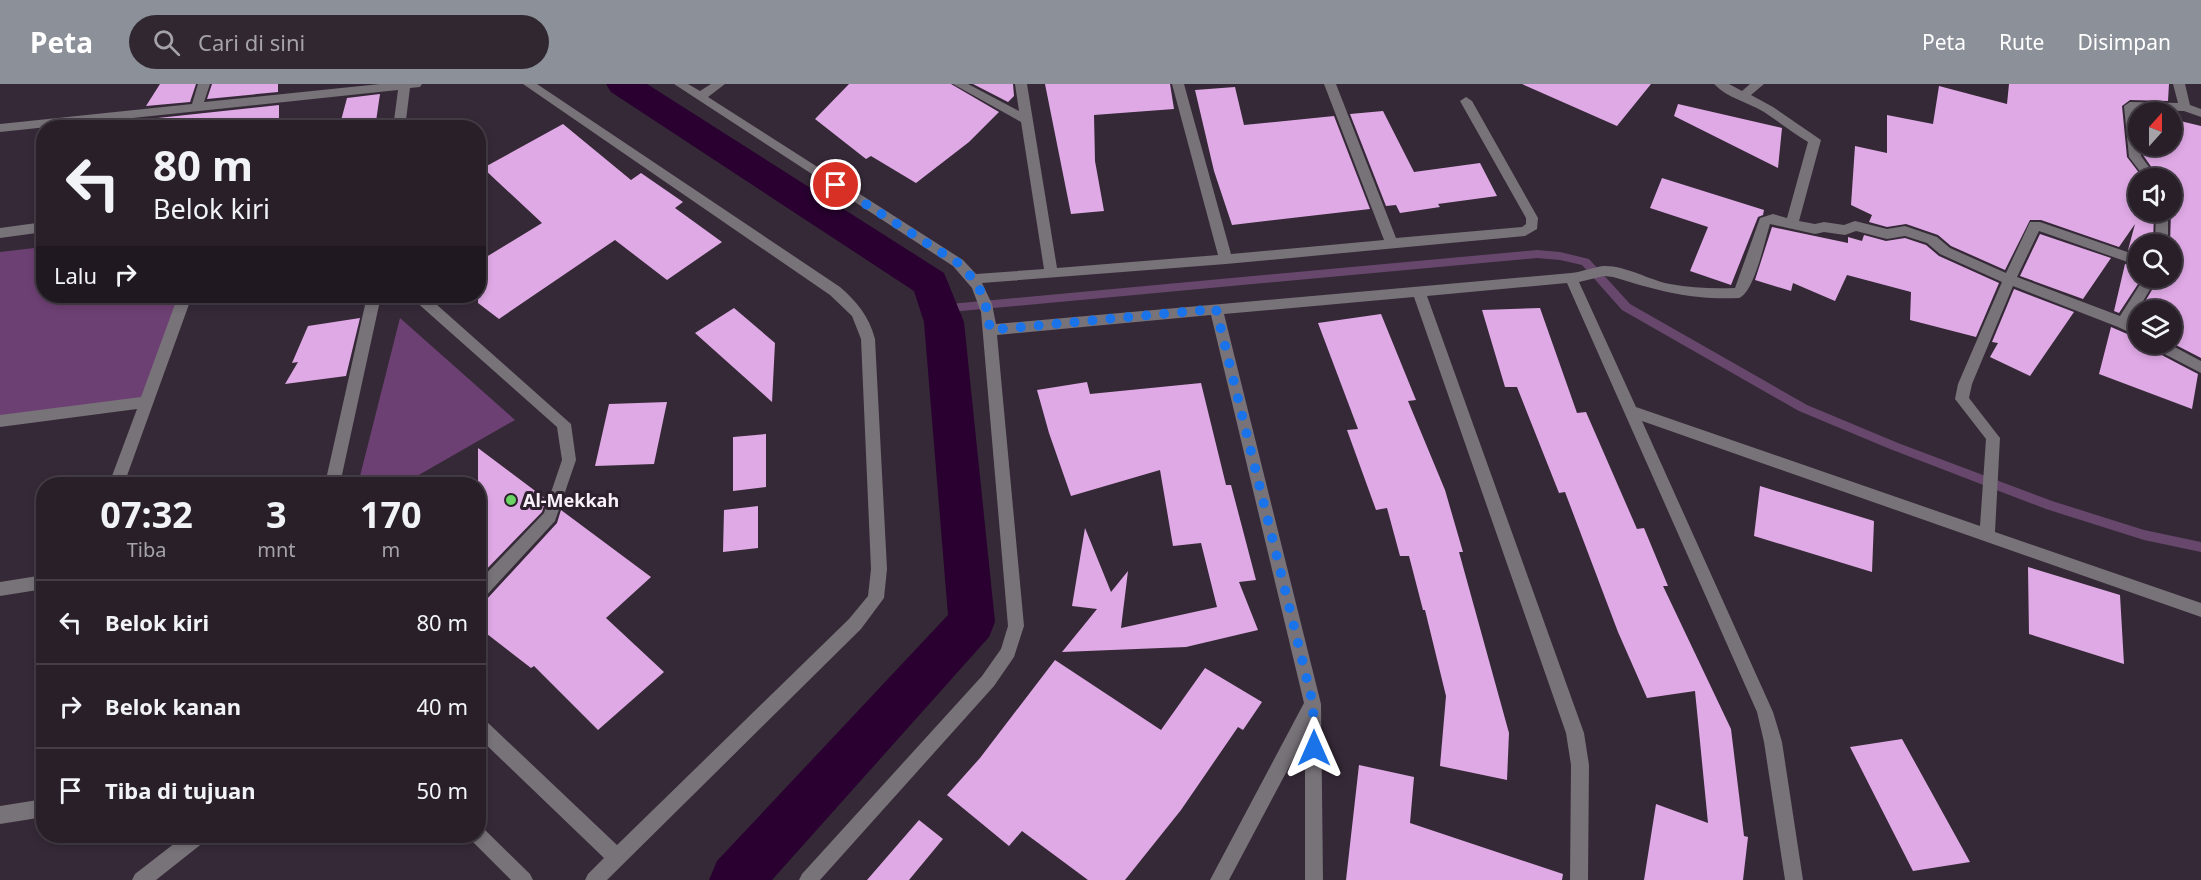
<!DOCTYPE html>
<html lang="id">
<style>
:root{--surface:#281f29;--page:#302731;--text:#f1f3f6;--muted:#a5a2a8;--line:#443d46;--accent:#8c9099}
body{margin:0;font-family:"Noto Sans",sans-serif;background:var(--page);color:var(--text);height:100vh;display:flex;flex-direction:column;font-size:22px;white-space:nowrap}
*{box-sizing:border-box;margin:0}
p{font-size:20px;color:var(--muted)}
.icon{flex:none;width:33px;height:33px;fill:none;stroke:currentColor;stroke-width:2;stroke-linecap:round;stroke-linejoin:round}
.map{position:relative;flex:1;overflow:hidden}
.sheet{position:absolute;left:36px;top:393px;width:450px;height:366px;display:flex;flex-direction:column;background:var(--surface);border-radius:24px;box-shadow:0 3px 9px #0003,0 0 0 2px var(--line)}
.sheet>*{flex:none}
.hud{position:absolute;left:36px;top:36px;width:450px;height:183px;border-radius:24px;box-shadow:0 3px 9px #0003,0 0 0 2px var(--line);background:#281f29;color:var(--text);overflow:hidden}
.needle{width:39px;rotate:21deg}
.tools{position:absolute;left:2128px;top:18px;display:grid;gap:12px}
.tools a{display:grid;place-items:center;width:54px;height:54px;border-radius:50%;background:var(--surface);box-shadow:0 3px 9px #0003,0 0 0 2px var(--line);font-size:30px}
.pin{position:absolute;display:grid;place-items:center;width:51px;height:51px;color:#fff;margin:-26px;border:3px solid #fff;border-radius:50%;box-shadow:0 2px 6px #0007}
.me{position:absolute;width:66px;margin:-33px;rotate:0deg;stroke-linejoin:round;filter:drop-shadow(0 0 4px #0008)}
.turn{display:flex;align-items:center;gap:21px;height:126px;padding:0 18px;font-size:27px}
.turn .icon{width:78px;height:78px;stroke-width:2.5}
.turn b{display:block;font-size:42px;line-height:51px}
.then{display:flex;align-items:center;height:57px;padding:0 18px;background:#0003;gap:12px;font-size:22px}
.eta{display:flex;justify-content:space-evenly;align-items:center;height:102px;text-align:center}
.eta b{font-size:36px;font-weight:700;line-height:42px}
ul{padding:0;list-style:none}
li{display:flex;align-items:center;gap:18px;height:84px;padding:0 18px;border-top:2px solid var(--line)}
li div{flex:1}
li b{display:block;font-size:22px}
li em{font-style:normal}
header{display:flex;align-items:center;gap:36px;box-sizing:border-box;height:84px;padding:0 30px;background:var(--accent);color:#fff}
header strong{font-size:28px}
nav{display:flex;gap:33px;margin-inline-start:auto;font-size:21px}
.search{width:420px;height:54px;background:var(--page);display:flex;align-items:center;gap:15px;box-sizing:border-box;padding:0 21px;border-radius:33px;color:var(--muted);font-size:22px}
.map>svg:first-child{display:block}
</style>
<header>
<strong>Peta</strong>
<div class="search"><svg class="icon" aria-label="search" viewBox="0 0 24 24"><circle cx="10" cy="10" r="6"/><path d="M15 15l6 6"/></svg>Cari di sini</div>
<nav><a>Peta</a><a>Rute</a><a>Disimpan</a></nav>
</header>
<div class="map">
<svg width="2201" height="796" viewBox="0 0 2201 796">
<rect width="100%" height="100%" fill="#352937"/>
<path fill="#6d4073" d="M43,163l1,49h144l-42,109 -146,15v-168z
M400,234l115,102 -112,64h-45z"/>
<g fill="none" stroke-linecap="round" stroke-linejoin="round">
<path fill="#67486c" fill-rule="evenodd" d="M1537,166l23,2 29,7 41,45 177,101 91,38 154,58 92,29 57,12v10l-57,-12 -98,-31 -156,-60 -91,-38 -177,-101 -40,-45 -22,-5 -23,-2 -598,55 -5,-4 5,-4z"/>
<path fill="#290030" fill-rule="evenodd" d="M606,0h41l297,189 20,49 31,300 -6,15 -217,243h-63l8,-19 231,-246 -24,-293 -10,-31 -303,-199z"/>
</g>
<path fill="#dfa9e5" d="M160,0h36l-6,18 -44,4z
M212,0h66v8l-71,7z
M849,0h102l48,28 -30,30 -53,41 -45,-27 -5,3 -51,-40z
M973,0h40l1,12 -6,6z
M1045,0h125l4,25 -80,6 1,46 9,50 -33,3z
M1522,0h129l-34,42z
M2009,0h160l-1,17 -38,-1 -8,6 5,51 16,21h-4v34h15l-1,32h-14v10l-11,-4 7,-26 -16,23 -78,-27h-11l-25,50 -54,-24 -13,-11 -32,-11 -19,3 -18,-5 3,-7 -21,-10 4,-59 32,7v-38l46,9 6,-38 68,18z
M1235,3l9,38 90,-9 36,93 -138,16 -18,-54 -19,-81z
M380,10l-5,34h-36l8,-30z
M1678,20l104,24 -4,40 -104,-52z
M279,21v23h-145l5,-8z
M1383,27l31,61 66,-9 17,33 -59,8 2,3 -40,6 -4,-8 -10,1 -36,-92z
M2172,35l29,7v232l-29,-15v-33h-32l19,-32h13v-34h-2l2,-66h-13l-16,-23 -1,-9h30z
M563,40l68,56 10,-7 42,29 -8,6 47,34 -55,38 -52,-40 -116,79 -21,-16v-41l64,-39 -59,-55z
M1662,94l102,32 -1,5 -5,2 -27,68 -41,-14 18,-44 -58,-19z
M1772,143l76,16v-6l14,4 2,-6 22,6 19,-3 21,7 13,11 60,27 -23,54 -66,-17 1,-28 -64,-17 -12,26 -42,-18 -2,8 -36,-11z
M2040,150l71,24 -28,41 -63,-23z
M2125,180l14,4v10h3l-23,35 -5,-2z
M2014,205l60,23 -44,64 -40,-19 8,-14 -6,-1z
M734,224l41,35 -3,59 -77,-69z
M1540,224l37,105 9,-1 51,117 7,-1 24,58h-5l68,143 13,107 4,1 -5,43h-99l12,-76 52,19 -13,-132 -48,7 -29,-66 -53,-140 -6,1 -42,-106h-12l-23,-77z
M1381,230l35,86 -8,1 37,89 18,62h-4l50,181 -2,47 -67,-14 6,-70 -21,-86h-2l-14,-54h-9l-13,-48 -11,2 -29,-80 11,-1 -40,-106z
M360,234l-14,58 -61,8 13,-22 -6,1 16,-37z
M2111,243l28,12v5h10l3,6 46,24 -6,35 -93,-35z
M1087,298l3,12 111,-11 25,102h5l25,95 -17,2 19,48 -72,17 -124,5 35,-43 -25,-3 13,-78 26,64 17,-21 -7,57 96,-21 -16,-64 -28,3 -13,-76 -89,26 -22,-63 -12,-43z
M667,318l-13,62 -59,2 14,-62z
M766,350v53l-33,4v-54z
M478,364l68,51 -4,13 -64,66z
M1760,402l114,35 -2,51 -118,-36z
M758,422v42l-35,4 1,-42z
M561,426l90,67 -45,41 58,54 -66,58 -64,-64 -3,2 -53,-41v-25l8,-2 71,-77z
M2028,483l92,28 4,69 -95,-30z
M1055,576l106,70 44,-62 57,34 -19,28 -5,-3 -57,83 -56,70h-37l-66,-49 -13,15 -62,-51 33,-37z
M1902,655l68,123 -57,9 -63,-124z
M1359,681l55,12 -4,46 153,51 -1,6h-216z
M919,736l24,19 -34,41h-42z"/>
<g fill="none" stroke-linecap="round" stroke-linejoin="round">
<path fill="#787279" fill-rule="evenodd" d="M198,0h12l-6,18 176,-18h42l-2,3 -10,1 -5,40h-12l5,-38 -398,42v-8l192,-20z
M523,0h14l303,203c17,15 29,29 35,52l12,230 -3,29 -23,31 -254,251h-22l3,-6 16,-16 -126,-121v-20l6,2 133,126 232,-226 19,-23 3,-27 -10,-230 -9,-23 -22,-21z
M674,0h14l12,7 11,-7h14l-17,13 255,163 13,14 68,-5 -23,-147 -68,-38h15l51,27 -4,-27h12l30,184 161,-13 -46,-171h12l47,170 153,-14 -60,-156h12l60,154 126,-11 4,-3v-6l-66,-117 6,-4 6,4 66,117 -1,11 -12,7 -299,28 -244,19 10,21 4,20 575,-51c10,-1 24,-6 32,-7 22,-1 46,14 67,18 22,4 43,5 65,4l25,-70 13,-4 14,4 21,-76c-15,-9 -29,-20 -44,-30 -16,-10 -37,-14 -50,-28h15l13,7 8,-7h14l-13,11 22,12 48,33 -22,81 16,3 9,-2 20,3 11,-4 32,8 18,-3 32,11 13,11 56,25 24,-51h10l99,34v10l-100,-35 -22,46 103,39 24,-38h13l-26,43 8,5v11l-21,-10 -105,-41 -41,98 -3,14 31,40 -5,94 206,71v14l-559,-196 131,291 9,30 21,138h-18l-21,-138 -7,-30 -190,-429 -140,13 157,437 5,32 -1,115h-18l1,-115 -5,-32 -152,-436 -190,17 97,390 2,176h-18v-143l-76,143h-19l94,-177 -93,-388 -214,20 27,291 -10,31 -20,29 -174,194h-21l3,-6 180,-198 19,-27 7,-23 -27,-314 -9,-24 -19,-22zM1770,140l45,10 9,-2 21,3 11,-4 31,8 18,-3 22,7 13,11 62,28 -44,102 -3,15 31,40 -6,87 -344,-119 -57,-125 25,-6 9,1c46,14 78,23 126,21 15,-5 26,-58 31,-74z
M2173,0h12l5,21 11,4v8l-17,-6 -48,-1 5,46 16,22h-12l-16,-21 -5,-51 6,-4 48,1z
M2156,128h12v32h-13z
M44,138v10l-44,6v-10z
M178,212h14l-68,188h-15l28,-75 -137,18v-12l141,-18z
M367,212h14l-41,188h-15z
M413,212h14l144,128 5,36 -21,61 -71,77 -6,2v-18l66,-69 18,-53 -5,-33 -143,-127z
M2151,260h18l32,17v12l-48,-25z
M44,491v14l-44,7v-14z
M44,715v18l-44,7v-18z
M478,742l6,3 46,45 3,6h-22l-39,-39 -3,-5h9z
M184,752h23l-3,6 -48,38h-24l3,-6z"/>
</g>
<g fill="none" stroke-linecap="round" stroke-linejoin="round">
<path stroke="#1a73e8" stroke-width="10" stroke-dasharray="0 18" d="M836,101l122,78c23,22 28,35 32,67l226,-21 97,395 1,44"/>
</g>
<circle fill="#6ad364" stroke="#2b202c" stroke-width="2" cx="511" cy="416" r="6"/>
<g text-anchor="middle" dominant-baseline="central" stroke-width="6" stroke-linejoin="round" paint-order="stroke">
<g font-size="18" font-weight="bold" fill="#f9f1f9" stroke="#2b202c" text-anchor="start">
<text x="523" y="416">Al-Mekkah</text>
</g>
</g>
</svg>
<div class="tools">
<a><svg class="needle" viewBox="-14 -14 28 28"><path d="M0-13l5 13h-10z" fill="#e53935"/><path d="M0 13l5-13h-10z" fill="#a5a2a8"/></svg></a>
<a><svg class="icon" aria-label="sound" viewBox="0 0 24 24"><path d="M4 9h4l5-4v14l-5-4H4zM17 9q2 3 0 6"/></svg></a>
<a><svg class="icon" aria-label="search" viewBox="0 0 24 24"><circle cx="10" cy="10" r="6"/><path d="M15 15l6 6"/></svg></a>
<a><svg class="icon" aria-label="layers" viewBox="0 0 24 24"><path d="M12 4l9 5-9 5-9-5zM3 14l9 5 9-5"/></svg></a>
</div>
<div class="pin" style="left:836px;top:101px;background:#d93025"><svg class="icon" aria-label="arrive" viewBox="0 0 24 24"><path d="M6 21V4h12l-3 4 3 4H6"/></svg></div>
<svg class="me" style="left:1314px;top:664px" viewBox="-20 -20 40 40"><path d="M0-17L14 15 0 8-14 15z" fill="#1a73e8" stroke="#fff" stroke-width="4"/></svg>
<div class="hud">
<div class="turn"><svg class="icon" aria-label="left" viewBox="0 0 24 24"><path d="M17 20v-9H6M10 6l-5 5 5 5"/></svg><div><b>80 m</b>Belok kiri</div></div>
<div class="then">Lalu<svg class="icon" aria-label="right" viewBox="0 0 24 24"><path d="M7 20v-9h11M14 6l5 5-5 5"/></svg></div>
</div>
<section class="sheet">
<div class="eta">
<div><b>07:32</b><p>Tiba</p></div>
<div><b>3</b><p>mnt</p></div>
<div><b>170</b><p>m</p></div>
</div>
<ul>
<li><svg class="icon" aria-label="left" viewBox="0 0 24 24"><path d="M17 20v-9H6M10 6l-5 5 5 5"/></svg><div><b>Belok kiri</b></div><em>80 m</em></li>
<li><svg class="icon" aria-label="right" viewBox="0 0 24 24"><path d="M7 20v-9h11M14 6l5 5-5 5"/></svg><div><b>Belok kanan</b></div><em>40 m</em></li>
<li><svg class="icon" aria-label="arrive" viewBox="0 0 24 24"><path d="M6 21V4h12l-3 4 3 4H6"/></svg><div><b>Tiba di tujuan</b></div><em>50 m</em></li>
</ul>
</section>
</div>
